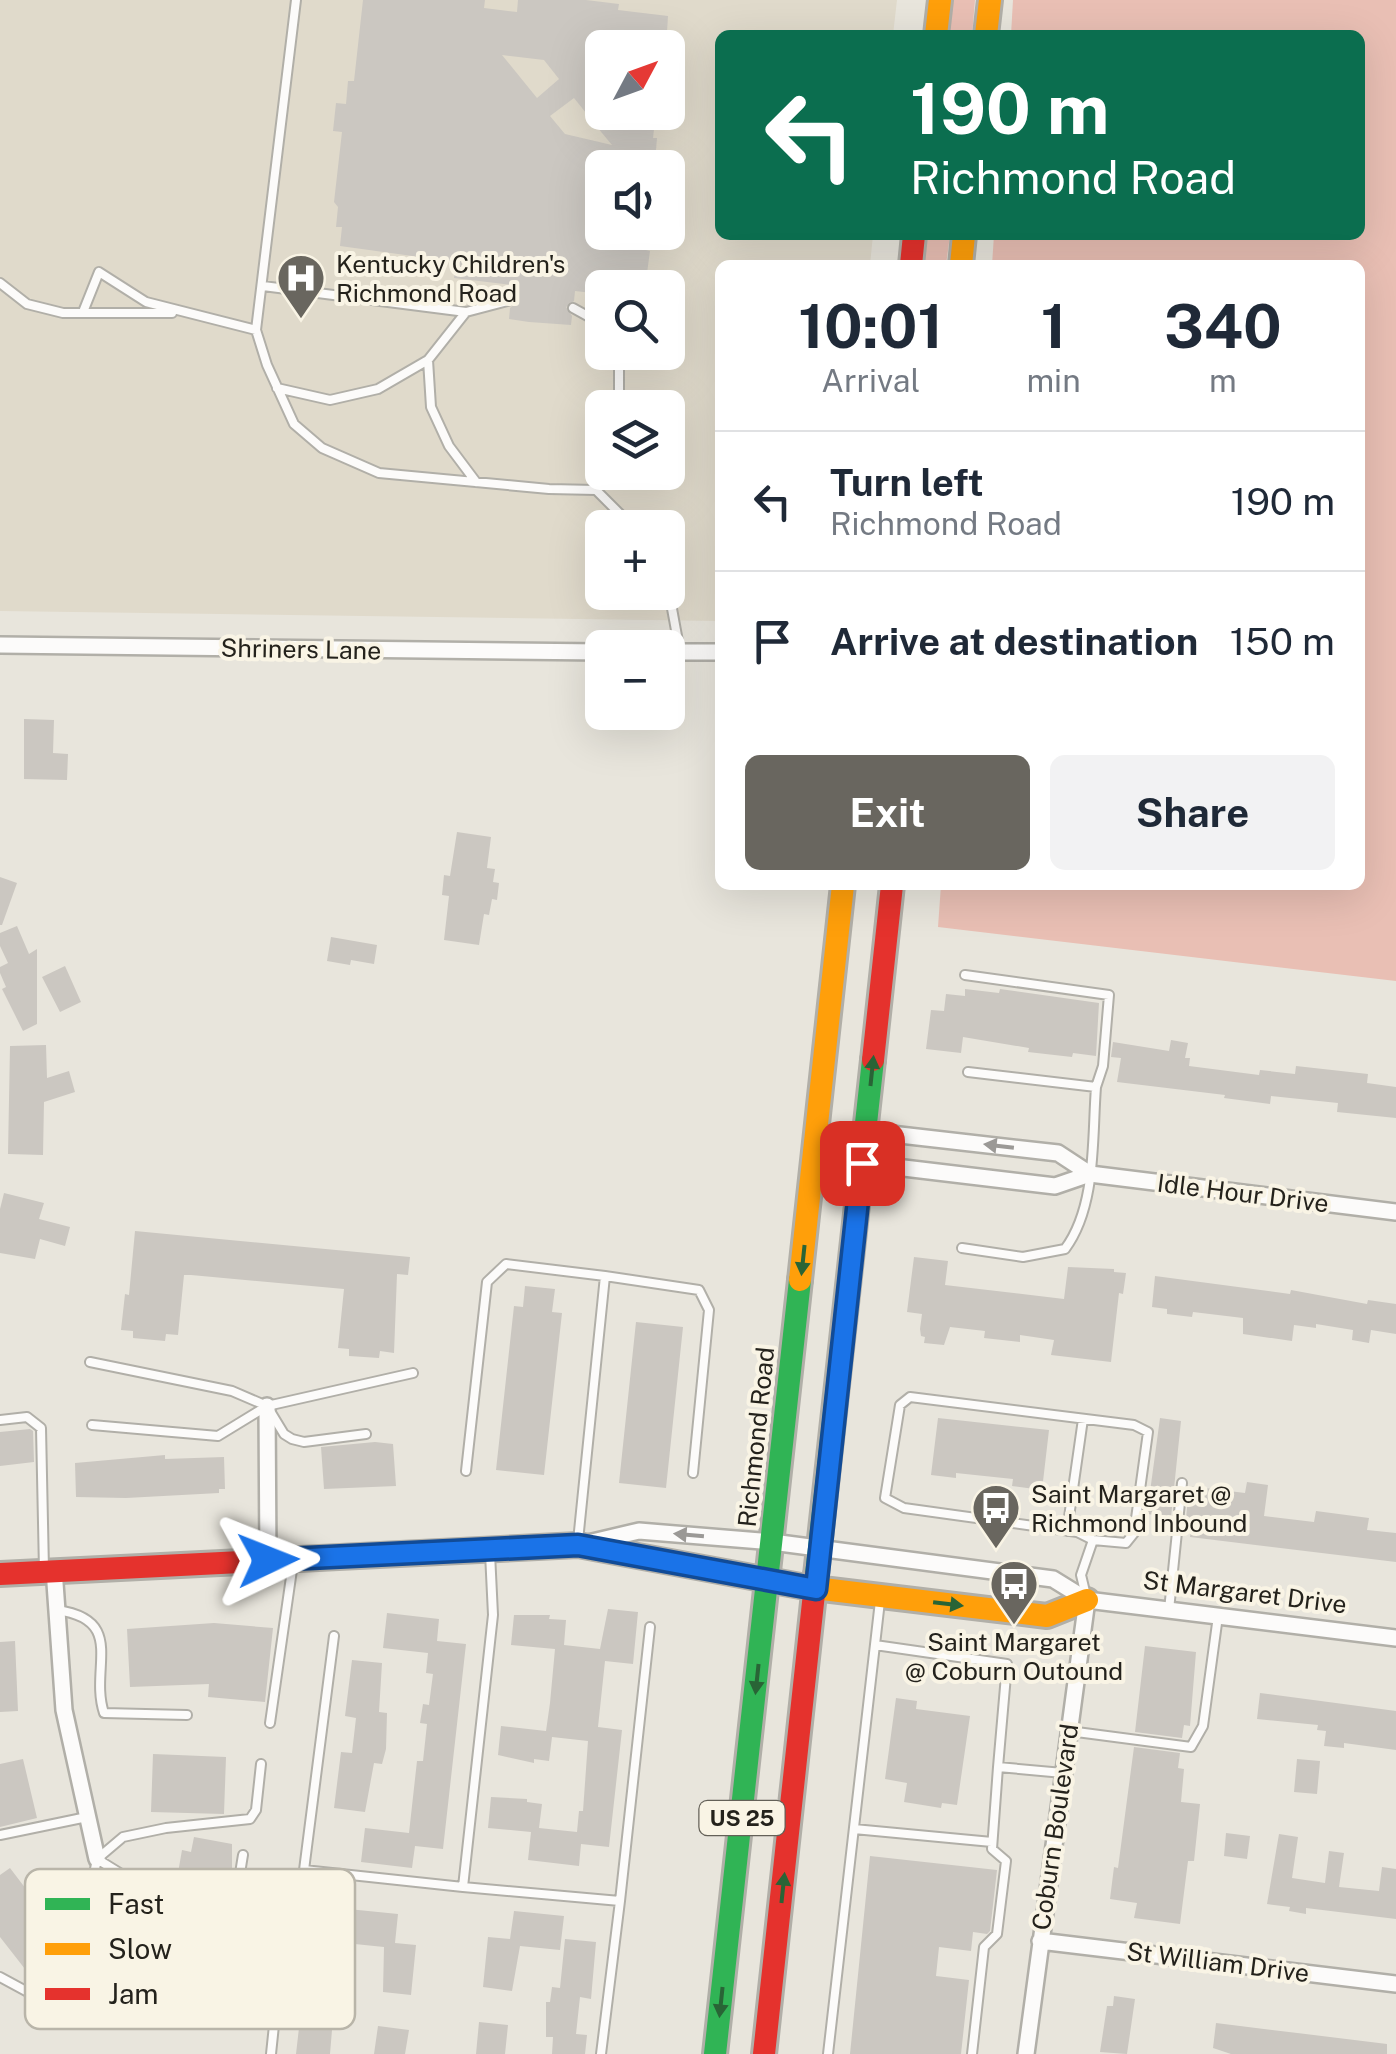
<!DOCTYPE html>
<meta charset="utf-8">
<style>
:root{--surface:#fff;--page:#f2f2f3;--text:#1f2937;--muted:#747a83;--line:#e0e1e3;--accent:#69665f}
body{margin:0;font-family:"Public Sans",sans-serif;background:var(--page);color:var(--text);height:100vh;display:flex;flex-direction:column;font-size:38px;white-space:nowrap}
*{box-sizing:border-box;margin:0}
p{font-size:32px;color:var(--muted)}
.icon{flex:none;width:55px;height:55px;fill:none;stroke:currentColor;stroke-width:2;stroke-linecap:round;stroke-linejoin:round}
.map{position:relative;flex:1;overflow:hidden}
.sheet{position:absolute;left:715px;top:260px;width:650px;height:630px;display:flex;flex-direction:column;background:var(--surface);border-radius:15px;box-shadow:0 10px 40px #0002}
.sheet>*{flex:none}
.guide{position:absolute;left:715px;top:30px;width:650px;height:210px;border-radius:15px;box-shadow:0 10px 40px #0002;background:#0b6e4f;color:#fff;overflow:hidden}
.needle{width:65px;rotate:49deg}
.fabs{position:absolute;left:585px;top:30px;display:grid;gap:20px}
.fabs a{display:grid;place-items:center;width:100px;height:100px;border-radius:15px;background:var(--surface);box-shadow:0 10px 40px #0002;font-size:50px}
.pin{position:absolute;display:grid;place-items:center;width:85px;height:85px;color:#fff;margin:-42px;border-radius:20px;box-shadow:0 5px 15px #0006}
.me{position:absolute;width:110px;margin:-55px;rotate:88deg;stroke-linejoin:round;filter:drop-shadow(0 0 8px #0008)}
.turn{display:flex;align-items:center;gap:35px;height:210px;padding:0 30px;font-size:45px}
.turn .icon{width:130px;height:130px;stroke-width:2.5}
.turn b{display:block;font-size:70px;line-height:85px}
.eta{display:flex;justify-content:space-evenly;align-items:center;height:170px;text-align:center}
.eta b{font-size:60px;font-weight:700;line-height:70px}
.button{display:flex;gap:20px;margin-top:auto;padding:20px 30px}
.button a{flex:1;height:115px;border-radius:15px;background:var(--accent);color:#fff;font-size:40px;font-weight:700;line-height:115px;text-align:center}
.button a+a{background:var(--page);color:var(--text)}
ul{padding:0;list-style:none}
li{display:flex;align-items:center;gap:30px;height:140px;padding:0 30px;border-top:2px solid var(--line)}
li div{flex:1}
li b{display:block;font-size:38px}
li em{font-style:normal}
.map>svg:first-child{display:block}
</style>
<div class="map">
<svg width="1396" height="2054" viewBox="0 0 1396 2054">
<rect width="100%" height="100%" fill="#e8e5dc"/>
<path fill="#e0dacb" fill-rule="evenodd" d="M0,0h897l-4,35h-173v200h153l-3,30h-150v356l-720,-10zM602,48h66v64h-66zM602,168h66v64h-66zM602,288h66v64h-66zM602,408h66v64h-66zM602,528h66v64h-66z"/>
<path fill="#e9bfb4" d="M951,0h24l-3,35h-24z
M1013,0h383v981l-458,-54 3,-42h419v-620h-368l2,-30h366v-200h-349z
M926,235h24l-4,30h-23z"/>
<path fill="#cbc7c1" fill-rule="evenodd" d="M363,0h122l-1,8 33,4 1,-12h68l33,4 -1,6 50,6 -2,32h-64v64h54l-3,26h4l-1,12 9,1 -2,17h-61v64h46l-2,18 4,1 -5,37h-43v6l-27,-3 -1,10 -8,6 6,9 -1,9 -42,-3 -20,-3 1,-11 8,-7 -6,-8 1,-8 -59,-7 2,-16 -116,-16 2,-19h-6l2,-20 -4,-5 8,-70 -9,-1 3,-28 10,1 2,-23h6zM502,55l42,5 15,19 -22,19zM574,98l28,35 10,12 -47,-11 -15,-18z
M24,719l30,1 -1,33 15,1 -1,26 -43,-1z
M457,832l34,5 -4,31 8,1 -2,13 6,1 -2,17 -5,-1 -3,16 -5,-1 -5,31 -35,-5 5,-44 -7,-1 2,-20 6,1z
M0,877l17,6 -15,42h-2z
M17,926l12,28 8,-5v75l-14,7 -21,-42 4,-2 -6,-14v-6l8,-4 -8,-17v-13z
M331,937l46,8 -3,19 -23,-4 -1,5 -23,-4z
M65,966l16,36 -21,10 -18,-35z
M965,989l34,4 1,-4 99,14 -3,53 -23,-3 -1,4 -44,-5 1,-4 -66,-11 -2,16 -35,-4 5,-39 13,1 2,-17 19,2z
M1171,1040l17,3 -3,15h5l-1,8 70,9 1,-5 35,4 1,-8 72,8 -1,9 29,4v31l-59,-6 1,-9 -67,-7 -1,8 -46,-6 1,-3 -108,-13 4,-24 -10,-1 2,-15 56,9z
M46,1045l1,33 22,-7 6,21 -31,10 -1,53 -35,-1 2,-108z
M4,1193l40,10 -5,16 31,8 -5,19 -25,-7 -5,20 -35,-6v-44z
M135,1231l275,26 -2,18 -11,-1 -3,79 -14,-2 -1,7 -30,-2v-7l-11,-1 6,-59 -153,-14h-7l-6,60 -12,-1 -1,7 -32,-3v-7l-12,-1 4,-36 4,1z
M914,1257l34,4 -3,24 119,14 4,-32 46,2v3l12,1 -3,21 -4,-1 -8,69 -60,-7 3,-15 -34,-5v7l-36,-4 1,-7 -35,-4 -6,18 -20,-2 1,-6 -4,-1 -1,-7 2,-15 -15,-2z
M1155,1276l135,18 1,-4 76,14 1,-4 28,4v30l-25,-4 -2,13 -17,-3 1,-10 -37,-6v4l-22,-3 -2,16 -49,-7v-16l-50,-6 -1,5 -25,-3v-5l-15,-2z
M525,1286l30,3 -3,23 10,1 -18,162 -48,-5 18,-164 9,1z
M636,1322l47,5 -17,161 -47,-5z
M938,1418l111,12 -7,60 -30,-4 1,-7 -57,-6v5l-25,-3z
M1160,1418l21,3 -10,96 -24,-3z
M30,1429l3,2 1,31 -34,4v-34z
M375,1442l18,2 3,42 -72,3 -3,-42z
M165,1455v4l59,-2 1,32h-6v4l-93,5 -50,-1 -1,-34z
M1247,1482l21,3 -4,31 50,6 2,-11 53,7 -2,12 29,3v29l-206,-25 2,-17 -6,-1 3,-33 56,7z
M608,1609l30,3 -5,52 -28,-3 -7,66 24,3 -13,117 -28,-3 -2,22 -51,-6 3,-28 -43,-4 3,-31 36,2v3l15,2 -3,24 38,4 2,-21h4l5,-70 -36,-4 -3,24 -15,-2v4l-36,-8 3,-29 45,5 4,-28 5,-54 -44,-4 3,-30h36l-1,4 17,1 -2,25 36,4z
M387,1613l52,6 -2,22 29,3 -23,205 -28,-3 -3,22 -51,-6 4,-34 44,5 8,-72h6l4,-37 -7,-1 3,-19 6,1 4,-31 -7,-1 2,-20 -45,-5z
M214,1623l59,5 -8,74 -57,-5 1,-13 -79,3 -3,-58z
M15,1641l3,70 -18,1v-70z
M1145,1646l51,6 -6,74 -6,-1 -2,13 -47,-6z
M352,1660l30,3 -3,49 8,1 -1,36 -4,15 -8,-1 -9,49 -31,-4 7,-56 11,1 4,-35 -11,-2z
M1260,1693l136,18v39l-52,-7v5l-20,-2 2,-15 -9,-1 1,-5 -61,-6z
M896,1698l21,3 -1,8 54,7 -13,89 -15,-2 -1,5 -37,-6 3,-19 -22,-4z
M1134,1747l46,6 -2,15 6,1 -3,33 19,2 -6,57h-6l-8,63 -46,-6 3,-15 -27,-4 4,-32 4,1z
M153,1754l73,3 -2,57 -73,-2z
M23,1759l14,59 -37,9v-63z
M1297,1759l23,2 -3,33 -23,-2z
M1226,1833l24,3 -3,23 -23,-3z
M1279,1834l19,3 -6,41 33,5 4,-32 15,2 -5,34 40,4 3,-24 14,2v50l-90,-11v6l-17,-3 1,-4 -23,-3z
M194,1837l38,7v34l-12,35 -29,-5 -9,-6 2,-11 -9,-1 7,-40 9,2z
M870,1856l127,14 -7,61 -3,3 -14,-2 -2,19 -32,-4 -3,29 33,4 -8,74h-111z
M10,1868l45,59 -2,2 13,23 -16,13 6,8 -17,14 -39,-50v-62z
M348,1909l50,5 -3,29 21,2 -5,50 -28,-3 1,-45 -39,-4z
M514,1911l50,5 -4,34 -40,-4 -8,45 -29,-4 5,-50 22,2z
M309,1927l34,3 -5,49 7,1v35l-4,-1 -2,16h-7l-2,24h-34l4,-35 10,2 4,-37 -11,-1z
M565,1939l31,3 -5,57 -11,-2 -4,37 11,1 -2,19h-33l1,-17h-7v-35h4l2,-15 8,1z
M1114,1996l21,3 -8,55 -27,-2 7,-46h6z
M479,2022l29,3 -3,29h-29z
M1216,2023l171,21v10h-156l-18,-6z
M378,2026l31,4 -4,24h-31z"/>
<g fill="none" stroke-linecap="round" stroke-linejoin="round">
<g stroke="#b1afa8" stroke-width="12">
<path id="lane" d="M296,0l-40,330 11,35 27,59 28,24 57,25 170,16 47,1 38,38
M0,283l27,21 36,9h109
M263,286l203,26
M573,308l29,16
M83,312l16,-40 47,30 110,28
M428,360l3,47 18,39 27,36
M277,388l53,12 48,-11 50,-29 38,-48 45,-12
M619,408v-56
M596,490l10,-18
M668,587l12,65
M965,975l144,20 -6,71 -7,21
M962,1248l61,9 42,-8c32,-43 27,-111 31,-162l-128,-15
M90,1362l142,29 35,15 17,28 8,5 12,3 62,-8
M0,1420l27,-3 14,11 3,142
M92,1425l126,11 49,-30 146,-33
M466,1471l21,-189 19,-18 99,12
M1067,1531l16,-112
M578,1541l27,-265 94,14 10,20 -16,163
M490,1553l3,62 -30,272 157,14 30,-274
M1086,1596l-5,-21 12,-35 33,3 8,-10 14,-101 -14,-7 -224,-28 -10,8 -15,93 19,10 173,24 16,8
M57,1610c70,10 32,58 47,103l83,2
M1169,1610l13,-127
M334,1636l-30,234 159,17
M875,1645l132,19 -9,103
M270,1723l23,-160
M1069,1731l122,16 12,-21 15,-110
M854,1829l138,13
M0,1835l87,-18
M97,1859l125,77
M0,1977l37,20c17,-4 26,-10 37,-24l23,-114 26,-22 43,-9 84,-9 6,-9 5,-46
M146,1990c18,-10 40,-19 57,-31 31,-22 34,-70 40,-104
M271,2054l5,-48 28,-136
M601,2054l19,-153
M828,2054l52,-453
M972,2054l12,-107 13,-13 9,-73 -14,-12 6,-82 65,6"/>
</g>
<g stroke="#b1afa8" stroke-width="20">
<path id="street" d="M0,645l602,7
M668,652h52
M815,1142l47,21 193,23 35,-12 306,38
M815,1142l50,-11 193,22 32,21
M267,1406l1,154
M588,1543l51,-12 133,11 281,37 34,21 309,38
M54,1569l10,141 33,149
M1040,1941l356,43
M1026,2054l61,-454"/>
</g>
<g stroke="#b1afa8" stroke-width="28">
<path id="fast" d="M816,1575l57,-515
M715,2054l85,-774"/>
</g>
<g stroke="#b1afa8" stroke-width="28">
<path id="slow" d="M936,35l4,-35
M986,35l4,-35
M961,265l3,-30
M800,1280l43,-395
M806,1587l241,29 40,-16"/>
</g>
<g stroke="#b1afa8" stroke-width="28">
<path id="jam" d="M911,265l3,-30
M873,1060l19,-175
M0,1574l578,-29 228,42
M764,2054l52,-479"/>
</g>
<use href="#lane" stroke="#fcfbfa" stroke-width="8"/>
<use href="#street" stroke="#fcfbfa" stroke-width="15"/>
<use href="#fast" stroke="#30b455" stroke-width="22"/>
<use href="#slow" stroke="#ff9f0a" stroke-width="22"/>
<use href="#jam" stroke="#e5322d" stroke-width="22"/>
</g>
<defs><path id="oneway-solid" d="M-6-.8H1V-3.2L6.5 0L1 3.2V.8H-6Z" transform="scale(2.5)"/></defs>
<g fill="#296436">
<use href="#oneway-solid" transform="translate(872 1071) rotate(-84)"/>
<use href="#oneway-solid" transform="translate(803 1260) rotate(96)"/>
<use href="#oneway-solid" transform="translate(948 1604) rotate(7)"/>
<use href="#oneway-solid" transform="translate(757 1679) rotate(96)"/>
<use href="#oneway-solid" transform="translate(783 1888) rotate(-84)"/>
<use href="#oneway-solid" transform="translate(721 2002) rotate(96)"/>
</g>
<g fill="#9b9996">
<use href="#oneway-solid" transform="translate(999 1146) rotate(-173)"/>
<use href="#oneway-solid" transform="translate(689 1535) rotate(-175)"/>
</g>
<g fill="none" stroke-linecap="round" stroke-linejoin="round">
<g stroke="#114b97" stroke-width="25">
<path id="route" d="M268,1560l310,-15 238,44 46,-426"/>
</g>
<use href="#route" stroke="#1a73e8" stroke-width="18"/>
</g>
<defs>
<g id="hospital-pin" transform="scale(2.5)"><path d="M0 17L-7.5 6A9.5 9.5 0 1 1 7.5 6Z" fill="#69665f" stroke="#f9f4e5"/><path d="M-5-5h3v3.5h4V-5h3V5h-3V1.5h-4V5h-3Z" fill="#fff"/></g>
<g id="bus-pin" transform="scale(2.5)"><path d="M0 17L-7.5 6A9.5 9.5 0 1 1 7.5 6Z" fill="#69665f" stroke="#f9f4e5"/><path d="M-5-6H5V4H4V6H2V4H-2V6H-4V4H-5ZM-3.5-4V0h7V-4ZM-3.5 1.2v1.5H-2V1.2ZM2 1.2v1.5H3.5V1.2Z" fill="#fff"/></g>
</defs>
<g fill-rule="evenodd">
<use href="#hospital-pin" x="301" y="278"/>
<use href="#bus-pin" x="996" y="1508"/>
<use href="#bus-pin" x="1014" y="1584"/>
</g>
<g text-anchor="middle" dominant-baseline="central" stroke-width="8" stroke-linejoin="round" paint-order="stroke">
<rect fill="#f9f4e5" stroke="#646158" stroke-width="2.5" x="699.5" y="1801" width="85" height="34" rx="8"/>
<g font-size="22" font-weight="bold" fill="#24221c">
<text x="742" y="1818">US 25</text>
</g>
<g font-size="25" fill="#24221c" stroke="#f9f4e5" text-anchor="start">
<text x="336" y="264">Kentucky Children's<tspan x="336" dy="29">Richmond Road</tspan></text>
<text x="1031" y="1494">Saint Margaret @<tspan x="1031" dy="29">Richmond Inbound</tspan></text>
<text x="1014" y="1642" text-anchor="middle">Saint Margaret<tspan x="1014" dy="29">@ Coburn Outound</tspan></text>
</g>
<g font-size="25" fill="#24221c" stroke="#f9f4e5">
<text transform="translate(301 649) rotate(1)">Shriners Lane</text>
<text transform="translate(1243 1193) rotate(7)">Idle Hour Drive</text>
<text transform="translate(756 1437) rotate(-84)">Richmond Road</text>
<text transform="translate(1245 1592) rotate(7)">St Margaret Drive</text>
<text transform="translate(1055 1827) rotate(-82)">Coburn Boulevard</text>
<text transform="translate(1218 1962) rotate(7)">St William Drive</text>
</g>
</g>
<rect x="25" y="1869" width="330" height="160" rx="15" fill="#f9f4e5" stroke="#b9b5a9" stroke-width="2.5"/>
<rect x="45" y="1898" width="45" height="12" fill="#30b455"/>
<rect x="45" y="1943" width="45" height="12" fill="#ff9f0a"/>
<rect x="45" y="1988" width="45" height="12" fill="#e5322d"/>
<g font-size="28" fill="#24221c">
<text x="108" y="1914">Fast</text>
<text x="108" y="1959">Slow</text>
<text x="108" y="2004">Jam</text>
</g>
</svg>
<div class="fabs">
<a><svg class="needle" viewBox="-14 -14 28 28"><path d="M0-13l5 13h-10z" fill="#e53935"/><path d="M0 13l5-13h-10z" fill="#747a83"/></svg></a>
<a><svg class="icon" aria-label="sound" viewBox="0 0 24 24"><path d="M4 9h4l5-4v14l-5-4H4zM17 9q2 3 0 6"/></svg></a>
<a><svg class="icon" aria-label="search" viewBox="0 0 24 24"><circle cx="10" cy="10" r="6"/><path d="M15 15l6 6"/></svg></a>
<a><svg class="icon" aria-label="layers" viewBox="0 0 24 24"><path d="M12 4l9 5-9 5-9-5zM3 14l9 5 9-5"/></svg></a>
<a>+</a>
<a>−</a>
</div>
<div class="pin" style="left:862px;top:1163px;background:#d93025"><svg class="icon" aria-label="arrive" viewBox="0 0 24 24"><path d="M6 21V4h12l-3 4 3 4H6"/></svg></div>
<svg class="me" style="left:268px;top:1560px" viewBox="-20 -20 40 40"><path d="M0-17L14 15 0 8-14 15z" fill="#1a73e8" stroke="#fff" stroke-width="4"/></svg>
<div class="guide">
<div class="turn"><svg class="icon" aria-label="left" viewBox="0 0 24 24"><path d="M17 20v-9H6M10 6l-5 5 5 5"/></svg><div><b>190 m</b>Richmond Road</div></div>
</div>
<section class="sheet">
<div class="eta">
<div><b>10:01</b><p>Arrival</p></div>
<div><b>1</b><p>min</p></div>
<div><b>340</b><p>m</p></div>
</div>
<ul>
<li><svg class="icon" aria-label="left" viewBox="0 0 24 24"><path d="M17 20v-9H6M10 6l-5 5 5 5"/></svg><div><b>Turn left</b><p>Richmond Road</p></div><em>190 m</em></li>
<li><svg class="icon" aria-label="arrive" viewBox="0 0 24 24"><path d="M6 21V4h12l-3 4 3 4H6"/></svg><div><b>Arrive at destination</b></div><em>150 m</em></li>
</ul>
<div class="button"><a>Exit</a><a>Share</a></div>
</section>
</div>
